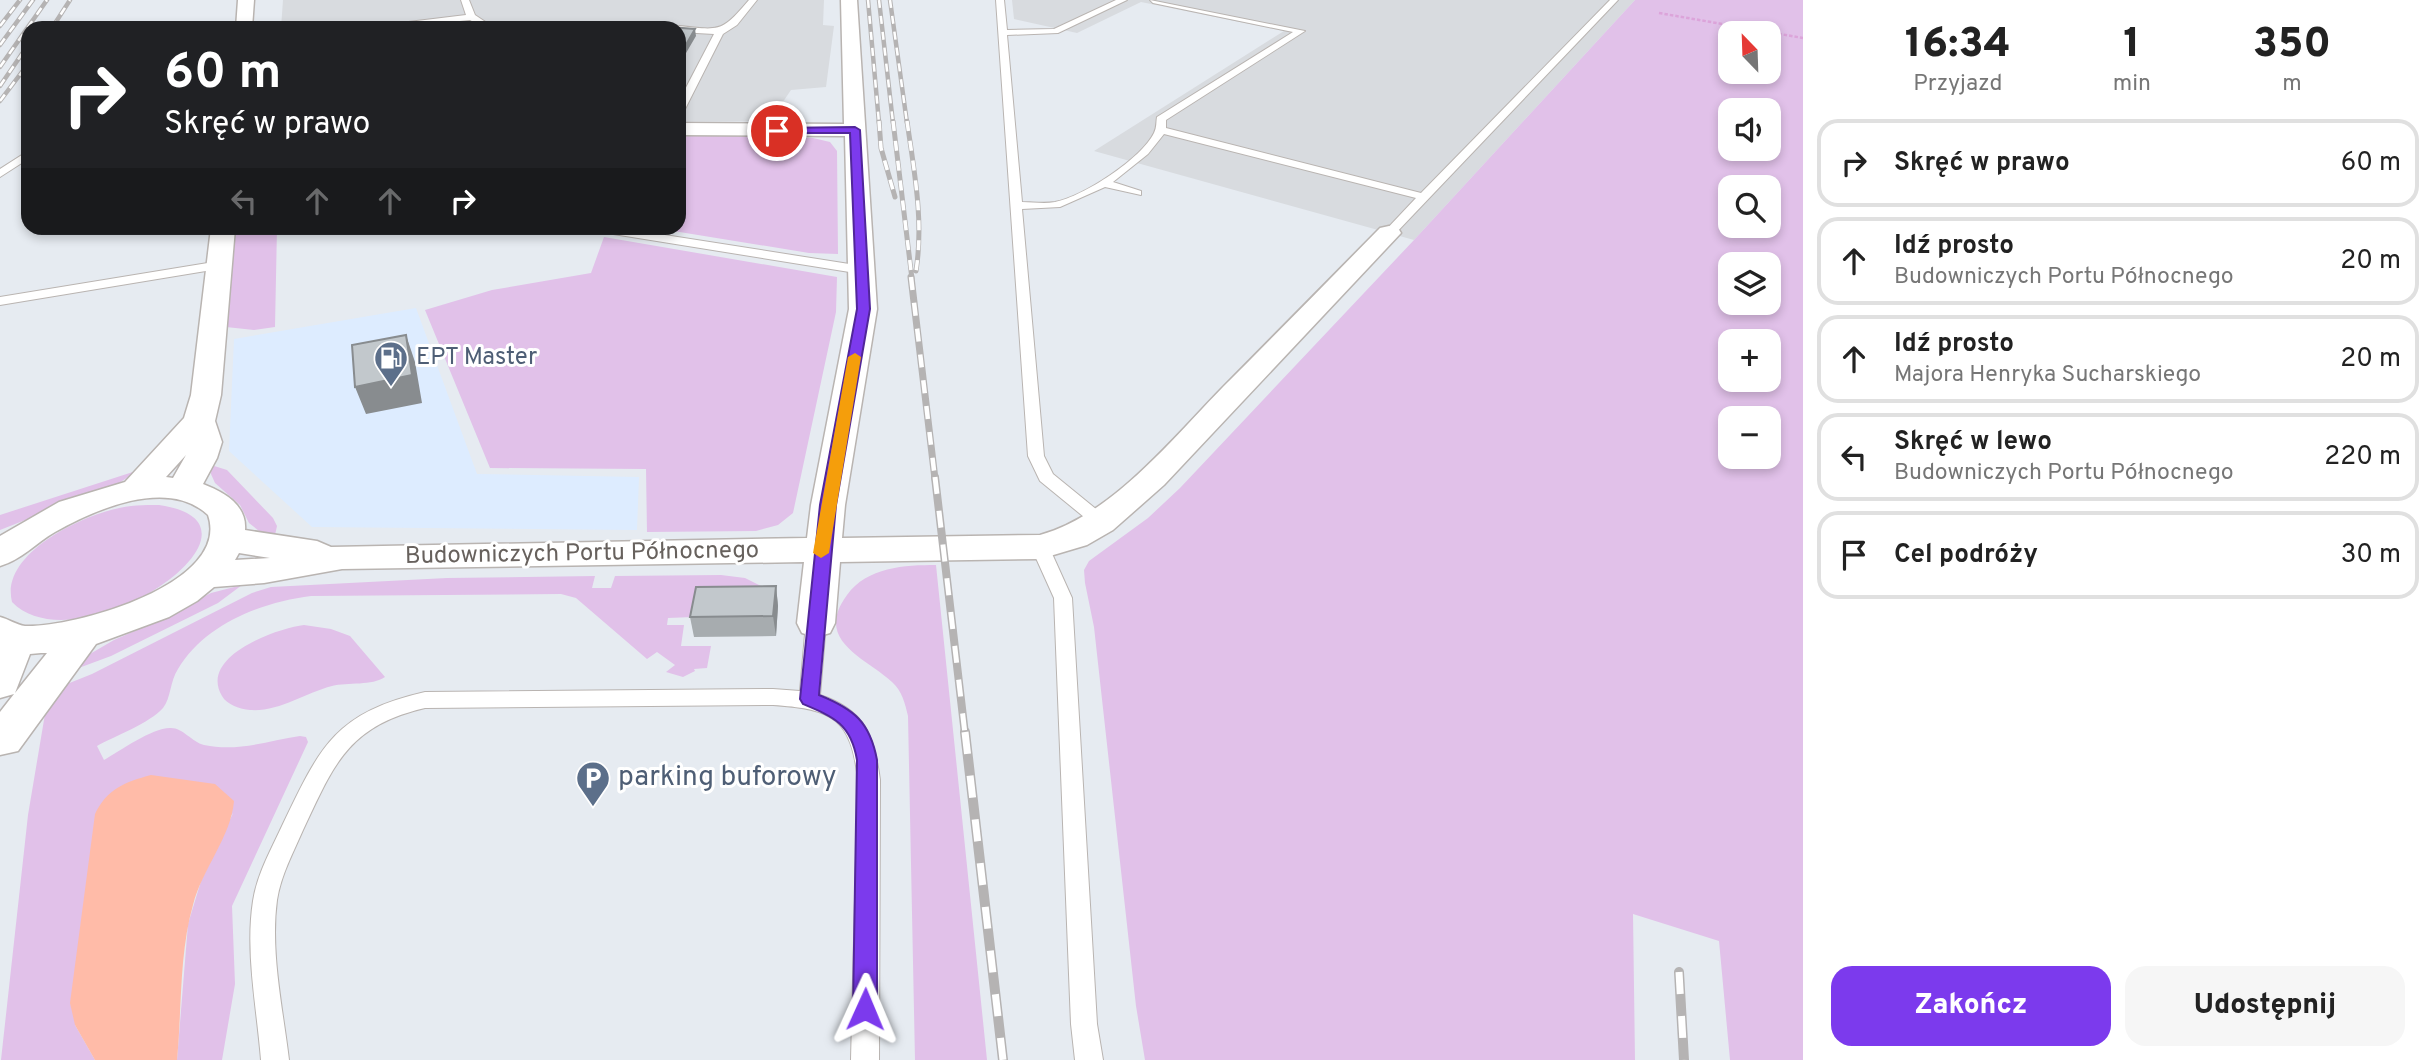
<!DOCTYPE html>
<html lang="pl">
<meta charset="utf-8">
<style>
:root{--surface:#fff;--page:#f6f6f6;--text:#222;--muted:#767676;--line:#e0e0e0;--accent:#7c3aed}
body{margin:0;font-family:Overpass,sans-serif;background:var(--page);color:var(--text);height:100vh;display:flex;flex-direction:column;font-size:26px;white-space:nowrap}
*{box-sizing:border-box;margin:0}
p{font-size:23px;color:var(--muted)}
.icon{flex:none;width:38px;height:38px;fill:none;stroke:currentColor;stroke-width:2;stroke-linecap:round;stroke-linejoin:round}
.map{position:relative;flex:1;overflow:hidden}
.side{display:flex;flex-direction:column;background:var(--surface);width:630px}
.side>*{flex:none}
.guide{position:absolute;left:21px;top:21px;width:665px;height:214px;border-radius:21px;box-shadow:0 4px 10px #0003;background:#202124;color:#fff;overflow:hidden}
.needle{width:46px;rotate:337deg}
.buttons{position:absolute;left:1718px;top:21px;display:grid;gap:14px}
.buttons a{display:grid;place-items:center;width:63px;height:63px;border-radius:14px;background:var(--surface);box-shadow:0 4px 10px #0003;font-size:35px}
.pin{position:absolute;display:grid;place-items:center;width:60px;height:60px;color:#fff;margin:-30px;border:4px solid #fff;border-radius:50%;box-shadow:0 2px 7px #0007}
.me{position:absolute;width:77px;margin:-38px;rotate:1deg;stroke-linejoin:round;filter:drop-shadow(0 0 5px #0008)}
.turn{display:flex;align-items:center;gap:24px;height:147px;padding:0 28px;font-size:32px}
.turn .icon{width:91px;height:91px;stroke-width:2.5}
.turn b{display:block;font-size:49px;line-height:60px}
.lanes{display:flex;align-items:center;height:66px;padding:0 28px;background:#0003;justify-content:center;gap:35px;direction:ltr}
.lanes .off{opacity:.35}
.eta{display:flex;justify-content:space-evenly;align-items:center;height:119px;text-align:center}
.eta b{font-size:42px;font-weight:800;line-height:49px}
.cta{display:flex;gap:14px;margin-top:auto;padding:14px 28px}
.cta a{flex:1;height:80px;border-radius:21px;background:var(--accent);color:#fff;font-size:28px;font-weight:800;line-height:80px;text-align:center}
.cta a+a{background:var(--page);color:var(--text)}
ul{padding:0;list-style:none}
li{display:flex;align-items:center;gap:21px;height:88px;margin:0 14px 10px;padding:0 14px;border:4px solid var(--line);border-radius:21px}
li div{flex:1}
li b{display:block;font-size:26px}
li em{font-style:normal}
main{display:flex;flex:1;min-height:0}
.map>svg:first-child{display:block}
</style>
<main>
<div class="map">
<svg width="1803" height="1060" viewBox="0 0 1803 1060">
<rect width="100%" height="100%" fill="#e6ebf1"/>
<path fill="#ddecff" d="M416,308l61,166 162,3 -2,53 -325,-3 -83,-76 5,-112z"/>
<path fill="#d8dbdf" d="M283,0h541l-1,25 11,1 -8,61 -35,3 -21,31h-91v-93h-398z
M1012,0h623l-221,240 -320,-89 190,-120 -143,-29 -64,31 -63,-14z"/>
<path fill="#e1c1e9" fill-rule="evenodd" d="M1635,0h168v1060h-73l-11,-119 -86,-27 2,146h-490l-9,-54 -42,-379 -9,-44 -1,-13 5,-9 59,-43 32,-30 234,-248zM1731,33h38v39h-38zM1731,110h38v39h-38zM1731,187h38v39h-38zM1731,264h38v39h-38zM1731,341h38v39h-38zM1731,418h38v39h-38z
M679,134l134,4 17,4 7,9 1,103 -29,-1 -154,-25h24z
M236,228h41l-2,99 -21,3 -28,-3z
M604,237l233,40 -1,35 -43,201 -15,12 -22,6 -109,1 -1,-63 -156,-1 -65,-158 67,-20 99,-17z
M211,465l16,5 46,48 4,8 -2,9 -16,-4 -10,-8 -9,-18 -25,-22 -4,-9z
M139,470l-20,13 -119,47v-15z
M159,505c133,19 -81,165 -147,97 -12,-48 68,-85 103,-93 14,-4 29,-4 44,-4z
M936,565l51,495h-72l-7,-344c-3,-13 -6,-25 -16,-34 -26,-24 -79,-41 -45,-87 20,-28 58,-30 89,-30z
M721,575l24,3 20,10 -72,29 -25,1 -1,7h17l-3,21h30l-4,22 -13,1 1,2 -12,6 -17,-5 9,-7 -18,-13 -10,7 -71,-61 -15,-4 -250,2c-49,6 -106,28 -133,73 -8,12 -7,29 -15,39 -13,15 -48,28 -66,38l7,14c16,-9 49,-33 67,-32 12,0 21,14 33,17 34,7 63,-4 96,-9l6,1 2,5 -76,164 3,78 -13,76h-45l11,-136 13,-43 32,-68 -158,212 20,35h-94l27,-245 17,-101 12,-26 35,-14 160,-81 19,-6 176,-9 148,-2 -3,12h19l4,-12z
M242,585l-24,18 -107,53 -35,13 7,-11 31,-18 39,-17 58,-30z
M304,625l27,4 19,7 35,41c-13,9 -37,5 -53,9 -27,7 -53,26 -82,24 -10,-1 -23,-5 -28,-14 -24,-40 56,-68 82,-71z"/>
<path fill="#ffbba8" d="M151,775l64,9 19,17c-3,36 -32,68 -41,104 -14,49 -11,104 -16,155h-82l-20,-35 -5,-22 25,-189c12,-25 30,-32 56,-39z"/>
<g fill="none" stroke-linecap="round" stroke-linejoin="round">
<g stroke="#b9b4b1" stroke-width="2">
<path id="lane" d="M461,0h8l6,15 12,8 178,2 4,3h-185l-14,-8 -83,8h-28l107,-13z
M749,0h8l-20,25 -14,9 -39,77 -5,3v-13l35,-67 -35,-2v-4h-4l4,-2c41,4 42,7 70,-26z
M996,0h8l3,30 47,-1 62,-29h11l-69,33 -51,2 15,167c11,0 22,2 33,0 29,-6 86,-43 99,-69 3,-6 2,-11 3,-16l136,-85 -140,-29 -3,-3 155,31 -139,89v8l255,65 189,-193h8l-225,236 -10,-3 33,-35 -252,-64 -16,20 -35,28 28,9v4l-36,-8 -45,20 -38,2 22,247 9,18 54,44 3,4 -9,6 -6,-2 -55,-45 -12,-25z
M28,151v8l-28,18v-8z
M141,228h55l-6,4h-43z
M602,228h18l242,38 6,4 -6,4 -255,-41 -4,-1z
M220,261l6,4 -2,3 -224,37v-8z
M1040,541l9,6 23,51 25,426 6,36h-28l-4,-36 -17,-426 -23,-51z
M816,616l7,2 3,5 -6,72c45,15 54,40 60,85l-1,280h-28l7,-280c-7,-62 -25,-71 -85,-75l-348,3c-77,18 -91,56 -122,122 -10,23 -22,45 -26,70 -7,52 6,109 12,160h-28c-4,-51 -16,-108 -8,-159 4,-27 18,-51 29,-75 38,-79 52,-113 143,-134l348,-3 27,2 6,-68 3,-5z"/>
</g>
<g stroke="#b9b4b1" stroke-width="3">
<path id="street" d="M238,0h16l-2,28h-16z
M841,0h16l20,309 -32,196 -3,33 198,-3c72,-20 132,-96 183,-148 53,-53 105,-106 157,-159l9,-2 9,2 3,5 -237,252 -51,45 -26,15 -47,14 -200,3 -5,61 -5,10 -14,4 -14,-4 -5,-10 7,-61 -462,7 -78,14 -50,4 -17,14 -28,16 -73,27 -78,107 -18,4v-43l14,-18 -14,4v-81c8,2 17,8 25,9 48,2 207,-42 183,-111 -40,-38 -112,-6 -153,17 -19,11 -34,28 -55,34v-30l59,-34 66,-20 59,-64 7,-23 20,-167h24l-14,167 -6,26 7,21 -5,16 -14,26c20,8 44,20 42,46l72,11 14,6 476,-9 4,-33 38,-196 -4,-173 -166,-1v-12l165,1zM186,455l-13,23 -7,-1zM239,553l31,5 -35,2zM41,653h6l-32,40 15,-39z"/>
</g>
<path stroke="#dca4da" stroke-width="2.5" stroke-dasharray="3.5 2" stroke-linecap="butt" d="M1659,13l144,25"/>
<use href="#lane" fill="#fff" fill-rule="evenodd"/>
<use href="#street" fill="#fff" fill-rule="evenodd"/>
<g stroke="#b5b3b3" stroke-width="4.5">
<path id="rail-far4" d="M868,0l11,123
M879,0l14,123
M890,0l17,123
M0,26l20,-26
M52,28l18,-28
M0,45l33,-45
M0,67l47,-67
M0,86l28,-41
M0,101l28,-37"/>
</g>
<g stroke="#b5b3b3" stroke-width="5">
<path id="rail-far3" d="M879,121l2,27 14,49
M893,121l19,158
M907,121c7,50 17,99 9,150"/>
</g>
<g stroke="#b5b3b3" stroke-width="7">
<path id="rail-far2" d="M911,277l24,202"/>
</g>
<g stroke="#b5b3b3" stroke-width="8">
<path id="rail-far1" d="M935,477l30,257"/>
</g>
<g stroke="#b5b3b3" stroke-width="10">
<path id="rail" d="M965,732l38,328
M1679,972l5,88"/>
</g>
<use href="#rail-far4" stroke="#fff" stroke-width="2.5" stroke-dasharray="8" stroke-linecap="butt"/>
<use href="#rail-far3" stroke="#fff" stroke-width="3.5" stroke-dasharray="10" stroke-linecap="butt"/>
<use href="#rail-far2" stroke="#fff" stroke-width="4.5" stroke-dasharray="13" stroke-linecap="butt"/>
<use href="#rail-far1" stroke="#fff" stroke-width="5" stroke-dasharray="17" stroke-linecap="butt"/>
<use href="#rail" stroke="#fff" stroke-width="7" stroke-dasharray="22" stroke-linecap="butt"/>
</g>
<path fill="#a7acaf" d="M776,586l2,20 -2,30 -82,1 -4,-20z"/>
<path fill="#888c8f" d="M695,29l1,7 -17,29v-8z
M406,335l9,27 7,41 -56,11 -11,-27z
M776,586l2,20 -2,30 -3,-20z"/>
<path fill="#c2c8cc" stroke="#888c8f" stroke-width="2" d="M654,26l41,3 -16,28v-29h-27z
M406,335l6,40 -57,12 -3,-42z
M776,586l-3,30 -83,1 6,-30z"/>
<path fill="#7c3aed" stroke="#51269a" stroke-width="2" d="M855,127l5,3 10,179 -34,196 -17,190c35,14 51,27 58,65v249l-3,8 -9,4 -8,-4 -4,-8 4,-249c-6,-36 -23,-43 -54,-56l-3,-5 20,-194 37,-196 -7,-176h-73l-5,-2 5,-3z"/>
<path fill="#f59e0b" d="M855,353l6,4 -32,196 -8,5 -8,-5 35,-196z"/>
<defs>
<g id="fuel-pin" transform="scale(1.75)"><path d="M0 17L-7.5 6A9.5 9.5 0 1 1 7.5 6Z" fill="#5c6f8a" stroke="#fff"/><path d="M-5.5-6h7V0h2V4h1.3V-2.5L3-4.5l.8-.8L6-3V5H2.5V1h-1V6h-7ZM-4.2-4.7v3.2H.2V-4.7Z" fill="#fff"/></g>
<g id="parking-pin" transform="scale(1.75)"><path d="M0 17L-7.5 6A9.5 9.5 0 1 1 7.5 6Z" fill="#5c6f8a" stroke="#fff"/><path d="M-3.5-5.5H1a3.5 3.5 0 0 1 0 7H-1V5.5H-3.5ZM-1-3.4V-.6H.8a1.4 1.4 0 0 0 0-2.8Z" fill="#fff"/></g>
</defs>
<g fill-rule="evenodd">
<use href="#fuel-pin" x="391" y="358"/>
<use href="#parking-pin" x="593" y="778"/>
</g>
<g text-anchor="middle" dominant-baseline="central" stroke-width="6" stroke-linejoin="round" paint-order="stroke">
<g font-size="24" fill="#4e5e75" stroke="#fff" text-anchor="start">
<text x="416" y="358">EPT Master</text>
</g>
<g font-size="24" fill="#67615d" stroke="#fff">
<text transform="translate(582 554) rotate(-1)">Budowniczych Portu Północnego</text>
</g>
<g font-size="28" fill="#4e5e75" stroke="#fff" text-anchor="start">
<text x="618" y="778">parking buforowy</text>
</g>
</g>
</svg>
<div class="buttons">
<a><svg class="needle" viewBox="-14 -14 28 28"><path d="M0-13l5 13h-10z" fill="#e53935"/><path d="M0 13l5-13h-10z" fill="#767676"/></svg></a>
<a><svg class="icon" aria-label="sound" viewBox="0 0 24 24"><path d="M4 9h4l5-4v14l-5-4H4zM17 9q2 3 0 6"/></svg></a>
<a><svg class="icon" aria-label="search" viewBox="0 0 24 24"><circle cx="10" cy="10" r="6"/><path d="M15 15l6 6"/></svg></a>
<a><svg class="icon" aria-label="layers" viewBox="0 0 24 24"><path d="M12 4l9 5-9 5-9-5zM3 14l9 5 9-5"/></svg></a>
<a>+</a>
<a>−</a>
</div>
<div class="pin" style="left:777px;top:131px;background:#d93025"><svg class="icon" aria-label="arrive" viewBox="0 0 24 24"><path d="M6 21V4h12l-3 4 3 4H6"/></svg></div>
<svg class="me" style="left:865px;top:1009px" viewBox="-20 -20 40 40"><path d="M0-17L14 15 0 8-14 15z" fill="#7c3aed" stroke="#fff" stroke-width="4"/></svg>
<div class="guide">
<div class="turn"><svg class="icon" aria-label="right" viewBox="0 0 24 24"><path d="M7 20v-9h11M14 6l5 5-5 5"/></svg><div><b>60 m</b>Skręć w prawo</div></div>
<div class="lanes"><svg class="icon off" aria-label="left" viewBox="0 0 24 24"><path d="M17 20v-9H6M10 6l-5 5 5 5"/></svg><svg class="icon off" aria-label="ahead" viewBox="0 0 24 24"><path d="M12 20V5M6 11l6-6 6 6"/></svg><svg class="icon off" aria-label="ahead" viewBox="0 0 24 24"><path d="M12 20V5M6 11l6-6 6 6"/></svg><svg class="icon" aria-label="right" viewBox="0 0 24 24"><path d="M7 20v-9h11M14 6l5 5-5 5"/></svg></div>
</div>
</div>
<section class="side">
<div class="eta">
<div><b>16:34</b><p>Przyjazd</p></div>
<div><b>1</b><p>min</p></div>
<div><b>350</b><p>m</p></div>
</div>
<ul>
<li><svg class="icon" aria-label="right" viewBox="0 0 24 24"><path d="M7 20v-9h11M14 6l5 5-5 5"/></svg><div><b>Skręć w prawo</b></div><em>60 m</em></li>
<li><svg class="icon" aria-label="ahead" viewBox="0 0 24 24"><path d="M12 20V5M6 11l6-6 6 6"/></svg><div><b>Idź prosto</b><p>Budowniczych Portu Północnego</p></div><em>20 m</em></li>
<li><svg class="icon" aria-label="ahead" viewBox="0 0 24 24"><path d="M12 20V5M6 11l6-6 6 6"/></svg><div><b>Idź prosto</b><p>Majora Henryka Sucharskiego</p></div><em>20 m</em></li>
<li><svg class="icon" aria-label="left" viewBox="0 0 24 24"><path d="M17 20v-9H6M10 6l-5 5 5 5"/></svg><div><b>Skręć w lewo</b><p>Budowniczych Portu Północnego</p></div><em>220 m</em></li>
<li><svg class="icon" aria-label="arrive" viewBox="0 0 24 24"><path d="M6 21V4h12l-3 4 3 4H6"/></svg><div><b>Cel podróży</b></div><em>30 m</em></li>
</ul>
<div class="cta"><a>Zakończ</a><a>Udostępnij</a></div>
</section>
</main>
